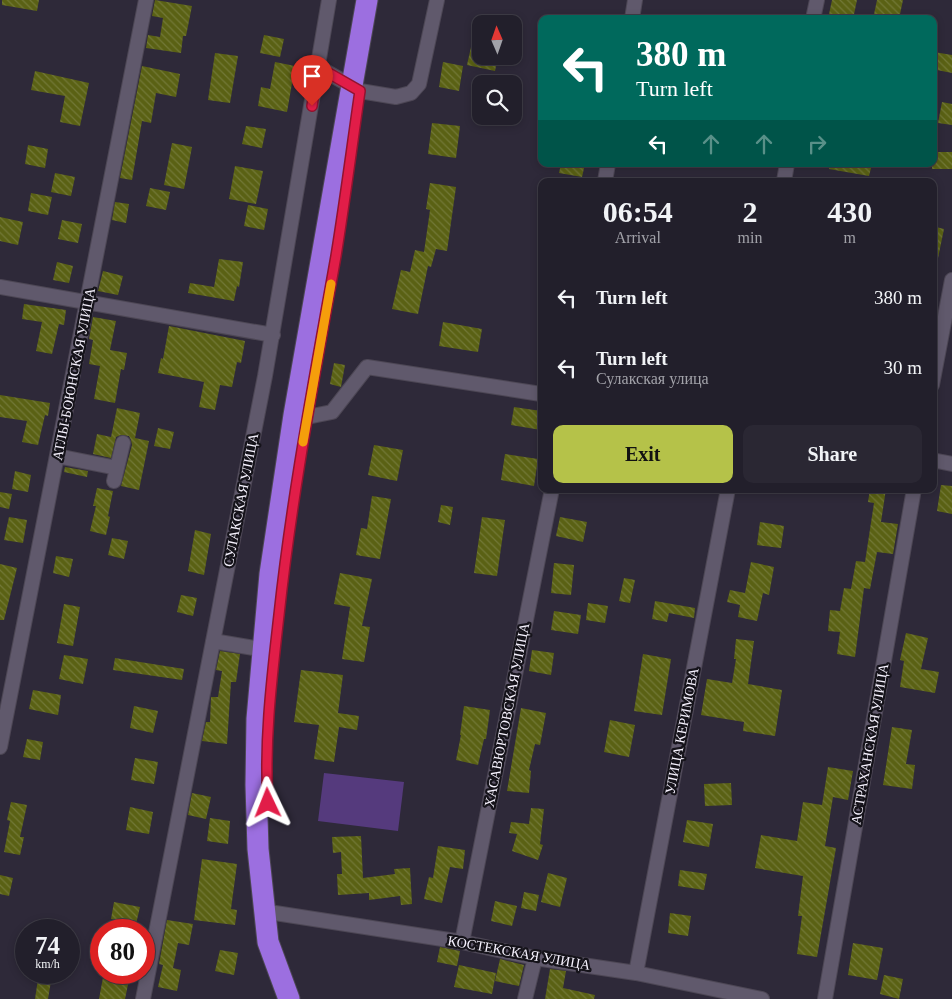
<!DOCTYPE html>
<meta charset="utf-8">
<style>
:root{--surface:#221f2b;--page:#2a2733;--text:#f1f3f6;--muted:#a2a2a9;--line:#3f3d47;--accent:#b5c249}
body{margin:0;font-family:Georgia,serif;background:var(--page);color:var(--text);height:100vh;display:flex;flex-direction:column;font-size:19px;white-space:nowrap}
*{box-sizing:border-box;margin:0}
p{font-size:16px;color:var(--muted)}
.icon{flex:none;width:28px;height:28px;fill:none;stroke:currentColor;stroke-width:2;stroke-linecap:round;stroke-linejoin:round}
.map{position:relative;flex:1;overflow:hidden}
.drawer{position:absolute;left:538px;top:178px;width:399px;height:315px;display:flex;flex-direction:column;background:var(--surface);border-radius:10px;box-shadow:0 2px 8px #0003,0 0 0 1px var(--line)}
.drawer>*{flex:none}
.top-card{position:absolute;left:538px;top:15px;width:399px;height:152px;border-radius:10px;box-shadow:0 2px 8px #0003,0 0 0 1px var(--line);background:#00695c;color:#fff;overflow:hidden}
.needle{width:32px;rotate:358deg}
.fabs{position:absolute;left:472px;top:15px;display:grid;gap:10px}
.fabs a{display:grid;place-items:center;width:50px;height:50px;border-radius:10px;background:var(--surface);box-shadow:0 2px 8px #0003,0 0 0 1px var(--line);font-size:25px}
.speed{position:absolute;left:15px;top:919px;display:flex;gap:10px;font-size:25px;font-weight:700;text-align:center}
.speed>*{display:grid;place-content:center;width:65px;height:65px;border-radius:50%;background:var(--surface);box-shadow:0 2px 8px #0003,0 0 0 1px var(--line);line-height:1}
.speed small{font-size:12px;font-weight:400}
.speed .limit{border:8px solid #d22;background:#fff;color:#111}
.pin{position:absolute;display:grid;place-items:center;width:42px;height:42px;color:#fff;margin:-51px -21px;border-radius:50% 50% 50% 0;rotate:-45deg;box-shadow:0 0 5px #0007}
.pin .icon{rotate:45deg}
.me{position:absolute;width:55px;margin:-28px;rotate:358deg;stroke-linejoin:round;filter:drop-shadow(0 0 4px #0008)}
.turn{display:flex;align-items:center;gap:18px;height:105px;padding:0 15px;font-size:22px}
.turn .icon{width:65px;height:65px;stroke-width:2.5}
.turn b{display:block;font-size:35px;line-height:42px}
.lanes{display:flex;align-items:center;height:48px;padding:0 15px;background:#0003;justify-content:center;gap:25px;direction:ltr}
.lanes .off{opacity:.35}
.eta{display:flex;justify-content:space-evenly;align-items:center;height:85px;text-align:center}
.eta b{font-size:30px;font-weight:700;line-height:35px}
.cta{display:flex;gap:10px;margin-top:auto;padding:10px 15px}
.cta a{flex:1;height:58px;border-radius:10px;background:var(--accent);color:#111;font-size:20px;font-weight:700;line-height:58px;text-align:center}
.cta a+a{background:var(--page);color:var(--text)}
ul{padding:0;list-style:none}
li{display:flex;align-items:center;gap:15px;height:70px;padding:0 15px}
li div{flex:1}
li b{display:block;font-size:19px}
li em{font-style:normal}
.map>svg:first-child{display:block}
</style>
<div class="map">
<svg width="952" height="999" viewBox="0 0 952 999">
<defs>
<pattern id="building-back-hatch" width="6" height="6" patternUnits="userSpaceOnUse" patternTransform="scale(1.25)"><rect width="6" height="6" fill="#5a6114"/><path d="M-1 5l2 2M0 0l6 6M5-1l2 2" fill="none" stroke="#727837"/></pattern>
</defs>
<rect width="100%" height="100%" fill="#2e2939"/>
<path fill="#553a7d" d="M324,773l80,9 -6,49 -80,-10z"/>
<path fill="url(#building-back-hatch)" d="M2,0h37l-2,11 -35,-6z
M155,0l37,6 -6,30h-3l-2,17 -35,-5 2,-13 12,2 3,-19 -11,-2z
M832,0h25l-4,19h-25z
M877,0h26l-4,19h-26z
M264,35l20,4 -4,18 -20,-4z
M473,38l8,2v16h17l-3,15 -28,-6z
M934,52l18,3v18l-20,-4z
M215,53l23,3 -8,47 -22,-3z
M275,62l20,4 -8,46 -29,-6 3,-19 9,2z
M443,62l20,4 -4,25 -20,-4z
M142,66l38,8 -4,23 -20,-4 -5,30 -9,-2 -10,59 -12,-2z
M35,71l54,12 -9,43 -20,-4 5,-26 -34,-6z
M942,102l10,2v21l-14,-2z
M432,123l28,3 -4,32 -28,-4z
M246,126l20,3 -4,19 -20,-4z
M172,143l20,4 -8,42 -20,-4z
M28,145l20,4 -3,19 -20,-4z
M932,152h20v17h-20z
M561,164h24l-3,13 -23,-4z
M830,164h42l-3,12 -40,-7z
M235,166l28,5 -7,33 -27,-5z
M55,173l20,4 -4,19 -20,-4z
M430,183l26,4 -9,64 -11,-2 -5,18 -3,-1 -10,48 -26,-5 9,-39 9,2 5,-22 9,2 6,-42 -4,-1z
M150,188l20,4 -4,18 -20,-4z
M31,193l21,4 -4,18 -20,-4z
M115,202l14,2 -3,19 -14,-3z
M248,205l20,4 -4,21 -20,-4z
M0,217l23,5 -5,23 -18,-4z
M62,220l20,4 -4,19 -20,-4z
M932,226l12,3 -7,34h-5z
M219,259l24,3 -4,25 -2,-1 -3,15 -46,-8 2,-10 24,4z
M57,262l16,4 -4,17 -16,-3z
M103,271l20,5 -5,19 -20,-4z
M24,304l42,6 -2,15 -5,-1 -7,30 -16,-3 6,-29 -20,-3z
M93,317l23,4 -6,29 17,3 -3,17 -3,-1 -6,34 -21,-4 6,-33 -11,-2 4,-24 -4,-1z
M443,322l39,7 -4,23 -39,-6z
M169,326l76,15 -4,22 -4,-1 -5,25 -12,-2 -5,25 -16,-3 5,-25 -46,-9 3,-15 2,1z
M334,363l11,2 -4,22 -11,-3z
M0,395l50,8 -2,13 -3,-1 -7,30 -16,-3 5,-21 -27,-4z
M514,407l27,4v19l-30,-5z
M117,408l23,5 -5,25 14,3 -10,49 -18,-4 11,-41 -1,-5 -2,-4 -8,-1 -5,2 -5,21 -18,-4 4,-20 14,3z
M158,428l16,4 -4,17 -16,-3z
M374,445l29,5 -6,31 -29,-6z
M505,454l33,5 -4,27 -33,-6z
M65,467l23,4 -1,6 -23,-5z
M15,471l16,4 -3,17 -16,-3z
M941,485l11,1v28l-15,-3z
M97,488l16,3 -5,25 2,1 -4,18 -16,-4 6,-25h-3z
M870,489h16l-5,33 17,2 -5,30 -16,-2 -7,37 -6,-1 -9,69 -18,-3 3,-22 -12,-1 2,-21 10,1 4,-23 7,1 5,-28 9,1 9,-59 -6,-1z
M0,492l12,2 -3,15 -9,-2z
M372,496l19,3 -11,60 -24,-4 5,-27 6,1z
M441,505l12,2 -3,18 -12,-3z
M9,517l18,3 -4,23 -19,-3z
M482,517l23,3 -8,56 -23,-3z
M560,517l27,5 -4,20 -27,-6z
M760,522l24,4 -3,22 -24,-3z
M195,530l16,4 -7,41 -16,-4z
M112,538l16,3 -4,18 -16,-4z
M56,556l17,3 -4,18 -16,-4z
M751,562l23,5 -5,28 -6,-2 -6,28 -19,-4 2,-12 -13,-3 3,-12 15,3z
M554,563l20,2 -3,30 -20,-2z
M0,564l17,4 -13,52h-4z
M340,573l32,6 -10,47 8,1 -6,35 -22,-3 8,-52 -16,-3z
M624,578l11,2 -5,23 -11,-2z
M181,595l16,3 -4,18 -16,-4z
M655,601l40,7 -1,10 -25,-5 -2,9 -15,-3z
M588,603l20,3 -3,17 -19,-3z
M64,604l16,3 -7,39 -16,-3z
M554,611l27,4 -3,19 -27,-4z
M906,633l22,5 -7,31 18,3 -4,21 -35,-6 4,-26 -4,-1z
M736,639l18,2 -6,43 34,6 -7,46 -32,-5 1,-9 -43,-7 6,-36 25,4 4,-24h-2z
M532,650l22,3 -3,22 -22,-4z
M220,651l20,3 -4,28h-5l-4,62 -25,-3 4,-19h4l1,-25h7l4,-26 -6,-1z
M643,654l28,5 -9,56 -28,-4z
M64,655l24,4 -5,25 -24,-5z
M115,658l69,11 -2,11 -69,-10z
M301,670l42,5 -5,38 21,3 -2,14 -18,-3 -5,35 -20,-3 5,-34 -25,-3z
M33,690l28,5 -3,20 -29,-6z
M134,706l24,5 -5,22 -23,-5z
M464,706l26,4 -4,29h-2l-6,26 -22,-5 5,-25h-1z
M521,708l25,5 -6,32 -5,-1 -6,26 2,1 -2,22 -22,-2z
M610,720l25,5 -6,32 -25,-5z
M892,727l20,3 -6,34 9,1 -3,24 -29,-4z
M27,739l16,3 -3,18 -17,-3z
M135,758l23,4 -4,22 -23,-4z
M828,767l25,4 -5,29 -15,-3 -8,49 11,2 -19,109 -20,-3 5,-38h-4l5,-40 -48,-8 6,-33 36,6 6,-39 19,3z
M731,783l1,22 -27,1 -1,-22z
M192,793l19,4 -5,22 -18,-4z
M11,802l16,3 -7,32h4l-4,18 -16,-3 6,-31 -3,-1z
M130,807l23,5 -4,22 -23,-4z
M531,808l13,1 -4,35 3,1 -5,15 -26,-9 5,-17 -8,-1 2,-11 18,2z
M210,818l20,3 -2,23 -21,-3z
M687,820l26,4 -4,23 -26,-5z
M361,836l2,42 32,-4 -1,-5 16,-1 2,36 -11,1 -1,-9 -31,4v-7l-31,2 -1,-21h5l-1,-22 -8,1 -1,-16z
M438,846l27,4 -2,19 -13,-2 -8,36 -18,-4 5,-22 4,1z
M202,859l35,5 -6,45 6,1 -2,15 -41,-5z
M680,870l27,4 -3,16 -26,-4z
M548,873l19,5 -7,29 -19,-5z
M0,875l13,3 -4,18 -9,-2z
M524,892l15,3 -3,16 -15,-3z
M495,901l22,5 -5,20 -21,-5z
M114,902l26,5 -4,17 -25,-5z
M670,913l21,3 -3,20 -20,-3z
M167,920l26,4 -4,21 -11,-2 -5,25 8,2 -4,21 -19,-4 5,-22 -4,-1z
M853,943l30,5 -6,32 -29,-5z
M440,947l20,4 -3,15 -20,-4z
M220,950l18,3 -4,22 -19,-4z
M500,959l24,6 -5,21 -24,-5z
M459,965l37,8 -4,21 -38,-7z
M550,969l16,2 -3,17 32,7 -1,4h-49z
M104,972h15l11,3 -5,24h-26z
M884,975l19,4 -4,20 -19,-5z
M38,979l13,2 -3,18h-13z"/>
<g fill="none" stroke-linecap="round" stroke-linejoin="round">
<g stroke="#4d4755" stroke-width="16">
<path id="minor" d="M632,19l3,-19
M813,19l4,-19
M318,67l42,24 36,6 15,-4 8,-9 18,-84
M605,181l3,-17
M784,181l3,-17
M0,287l273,48
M932,385l20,-105
M307,417l25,-5 35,-45 174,27
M57,456l60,12
M932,460l20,4
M114,481l9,-38
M213,641l41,7
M0,747l146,-747
M275,913l187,29 73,16 101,15 126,26
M462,942l90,-453
M636,973l92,-484
M143,999l122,-623 64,-376
M525,999l10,-41
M825,999l89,-510"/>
</g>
<g stroke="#4d4755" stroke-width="23">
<path id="highway" d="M289,999l-21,-57 -10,-93 -2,-64 1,-66 13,-145 24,-159 73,-415"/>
</g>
<use href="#minor" stroke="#60596c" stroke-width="14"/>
<use href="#highway" stroke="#9c6fe0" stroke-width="21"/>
</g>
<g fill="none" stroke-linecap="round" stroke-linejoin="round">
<g stroke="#92132f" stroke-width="12">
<path id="route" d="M268,803c-4,-63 4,-126 11,-188 13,-121 36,-240 57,-359 9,-55 16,-110 24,-165l-42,-24 -6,39"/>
</g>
<use href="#route" stroke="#e11d48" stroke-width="9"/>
<path stroke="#f59e0b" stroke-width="9" d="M303,442l28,-158"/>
</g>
<g text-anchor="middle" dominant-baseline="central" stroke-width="4.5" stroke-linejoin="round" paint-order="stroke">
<g font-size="14" fill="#f6f2fe" stroke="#15131a">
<text transform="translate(74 374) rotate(-79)">АТЛЫ-БОЮНСКАЯ УЛИЦА</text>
<text transform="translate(241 500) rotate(-79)">СУЛАКСКАЯ УЛИЦА</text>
<text transform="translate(507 715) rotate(-79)">ХАСАВЮРТОВСКАЯ УЛИЦА</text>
<text transform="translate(682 731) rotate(-79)">УЛИЦА КЕРИМОВА</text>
<text transform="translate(870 744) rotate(-80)">АСТРАХАНСКАЯ УЛИЦА</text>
<text transform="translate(519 953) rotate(10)">КОСТЕКСКАЯ УЛИЦА</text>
</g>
</g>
</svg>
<div class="fabs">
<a><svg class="needle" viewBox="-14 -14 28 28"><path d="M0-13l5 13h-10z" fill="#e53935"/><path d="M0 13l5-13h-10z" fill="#a2a2a9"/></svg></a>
<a><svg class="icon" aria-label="search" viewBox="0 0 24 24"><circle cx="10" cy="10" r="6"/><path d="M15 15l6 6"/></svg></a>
</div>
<div class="speed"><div>74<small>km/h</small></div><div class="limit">80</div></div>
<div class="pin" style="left:312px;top:106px;background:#d93025"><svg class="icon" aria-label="arrive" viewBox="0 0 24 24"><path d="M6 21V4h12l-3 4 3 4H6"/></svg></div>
<svg class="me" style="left:268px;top:803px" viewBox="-20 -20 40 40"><path d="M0-17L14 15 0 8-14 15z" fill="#e11d48" stroke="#fff" stroke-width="4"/></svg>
<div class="top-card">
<div class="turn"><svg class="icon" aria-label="left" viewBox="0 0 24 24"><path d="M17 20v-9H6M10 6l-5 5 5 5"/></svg><div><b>380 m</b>Turn left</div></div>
<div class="lanes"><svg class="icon" aria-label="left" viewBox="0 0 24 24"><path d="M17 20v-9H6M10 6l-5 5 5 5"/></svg><svg class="icon off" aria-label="ahead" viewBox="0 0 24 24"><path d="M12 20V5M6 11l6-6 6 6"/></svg><svg class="icon off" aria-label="ahead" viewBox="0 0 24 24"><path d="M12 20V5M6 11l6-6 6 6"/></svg><svg class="icon off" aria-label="right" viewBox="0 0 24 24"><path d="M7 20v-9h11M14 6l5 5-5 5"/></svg></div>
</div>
<section class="drawer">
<div class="eta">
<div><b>06:54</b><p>Arrival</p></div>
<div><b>2</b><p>min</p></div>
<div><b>430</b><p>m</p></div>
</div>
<ul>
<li><svg class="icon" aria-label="left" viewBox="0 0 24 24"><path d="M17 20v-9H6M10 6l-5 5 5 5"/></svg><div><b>Turn left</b></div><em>380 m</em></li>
<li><svg class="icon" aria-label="left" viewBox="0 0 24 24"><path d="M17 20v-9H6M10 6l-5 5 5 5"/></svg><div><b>Turn left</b><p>Сулакская улица</p></div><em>30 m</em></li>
</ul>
<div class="cta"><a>Exit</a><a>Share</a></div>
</section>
</div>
